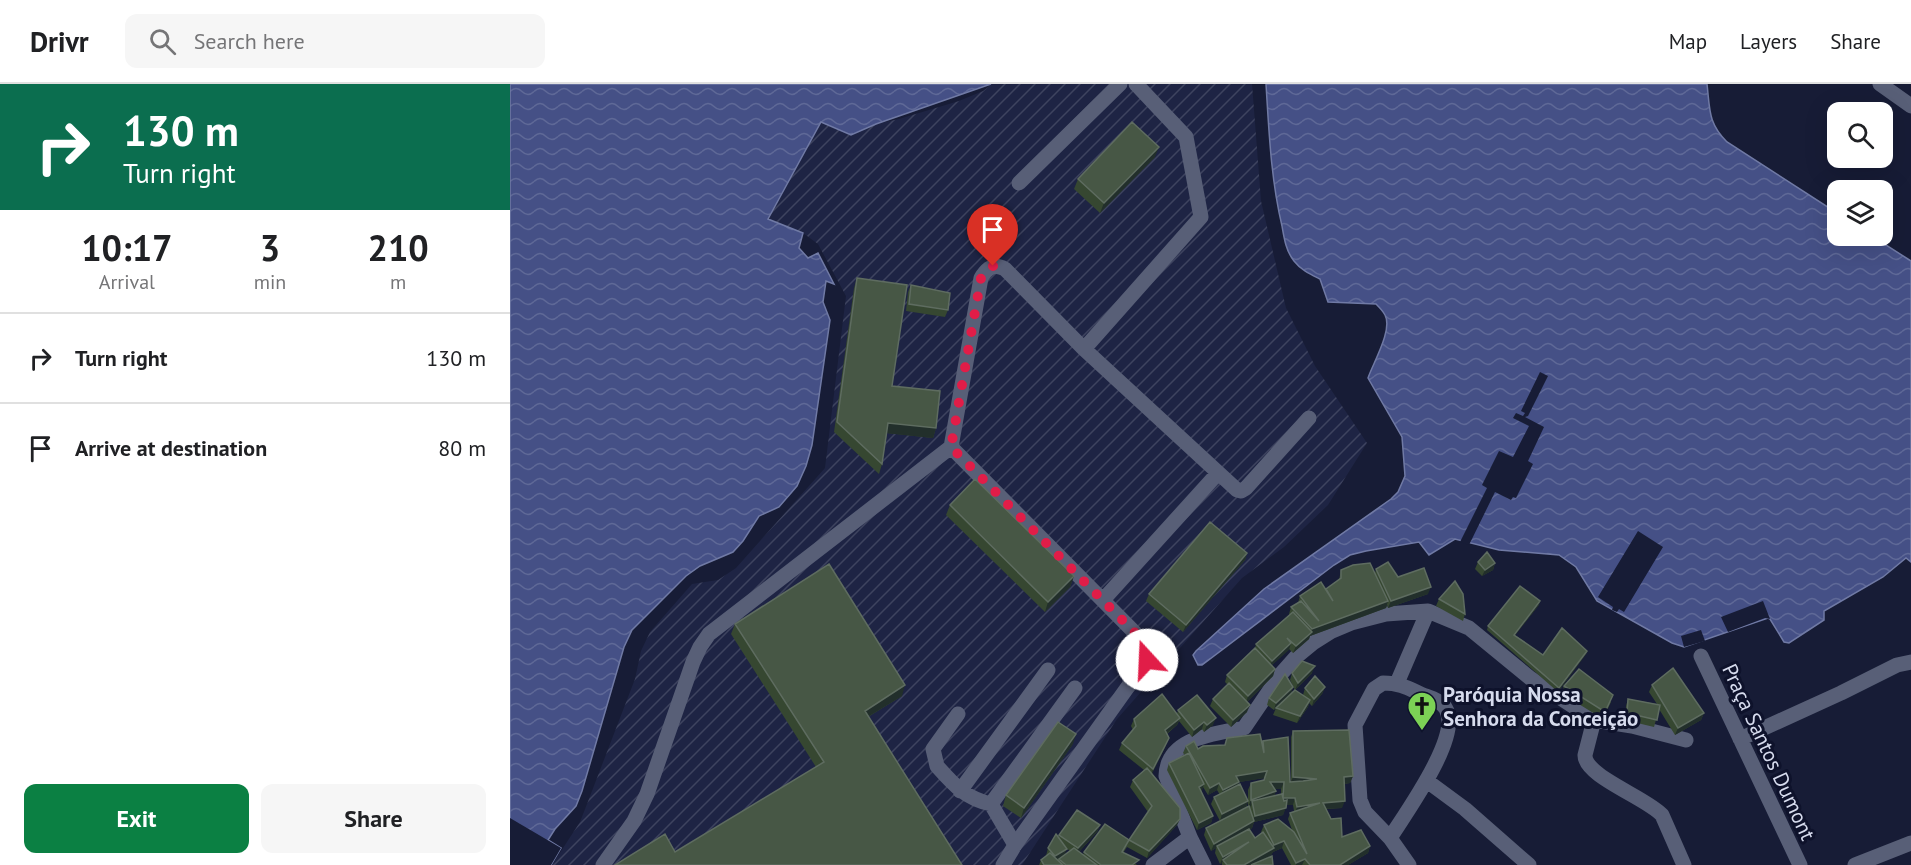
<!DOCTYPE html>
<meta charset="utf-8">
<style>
:root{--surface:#fff;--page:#f6f6f6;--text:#202124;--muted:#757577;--line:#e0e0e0;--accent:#0b8043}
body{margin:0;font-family:"PT Sans",sans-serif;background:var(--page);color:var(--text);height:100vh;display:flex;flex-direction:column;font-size:22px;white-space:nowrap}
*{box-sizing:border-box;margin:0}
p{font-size:20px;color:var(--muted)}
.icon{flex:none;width:33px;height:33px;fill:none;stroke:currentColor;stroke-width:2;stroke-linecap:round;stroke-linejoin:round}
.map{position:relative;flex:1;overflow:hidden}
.drawer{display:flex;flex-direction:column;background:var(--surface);width:510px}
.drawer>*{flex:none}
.guide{background:#0b6e4f;color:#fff;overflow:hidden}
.tools{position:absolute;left:1317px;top:18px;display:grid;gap:12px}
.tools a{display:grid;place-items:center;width:66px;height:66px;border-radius:12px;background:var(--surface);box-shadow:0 6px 24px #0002;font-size:30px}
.pin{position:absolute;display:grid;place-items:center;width:51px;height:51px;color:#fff;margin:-62px -26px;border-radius:50% 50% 50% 0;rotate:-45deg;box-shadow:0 0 6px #0007}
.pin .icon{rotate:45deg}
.me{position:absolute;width:66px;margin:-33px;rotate:340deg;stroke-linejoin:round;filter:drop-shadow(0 0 4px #0008)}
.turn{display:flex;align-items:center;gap:21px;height:126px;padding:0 24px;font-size:27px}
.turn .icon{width:78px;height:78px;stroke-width:2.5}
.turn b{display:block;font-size:42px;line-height:51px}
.eta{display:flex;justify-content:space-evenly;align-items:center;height:102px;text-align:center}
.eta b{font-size:36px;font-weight:600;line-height:42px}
.primary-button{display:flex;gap:12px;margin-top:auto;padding:12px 24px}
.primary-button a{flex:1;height:69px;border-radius:12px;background:var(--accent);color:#fff;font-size:24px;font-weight:600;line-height:69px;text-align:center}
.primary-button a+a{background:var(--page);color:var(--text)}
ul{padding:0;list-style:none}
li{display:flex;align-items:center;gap:18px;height:90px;padding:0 24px;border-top:2px solid var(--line)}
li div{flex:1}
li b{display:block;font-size:22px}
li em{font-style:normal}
header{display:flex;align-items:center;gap:36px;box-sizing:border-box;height:84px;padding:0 30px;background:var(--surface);border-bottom:2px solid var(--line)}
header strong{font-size:28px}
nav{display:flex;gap:33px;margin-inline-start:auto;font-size:21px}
.search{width:420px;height:54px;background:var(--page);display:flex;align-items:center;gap:15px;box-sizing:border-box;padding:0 21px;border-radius:12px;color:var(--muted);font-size:22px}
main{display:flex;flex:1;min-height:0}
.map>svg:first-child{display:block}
</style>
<header>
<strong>Drivr</strong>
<div class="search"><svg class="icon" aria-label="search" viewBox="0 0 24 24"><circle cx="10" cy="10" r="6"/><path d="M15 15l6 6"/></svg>Search here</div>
<nav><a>Map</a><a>Layers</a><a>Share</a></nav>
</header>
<main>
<section class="drawer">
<div class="guide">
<div class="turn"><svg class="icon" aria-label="right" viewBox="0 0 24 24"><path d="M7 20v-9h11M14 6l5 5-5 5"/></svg><div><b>130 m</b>Turn right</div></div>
</div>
<div class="eta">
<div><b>10:17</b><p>Arrival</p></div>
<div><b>3</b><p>min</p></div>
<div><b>210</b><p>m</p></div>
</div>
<ul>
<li><svg class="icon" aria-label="right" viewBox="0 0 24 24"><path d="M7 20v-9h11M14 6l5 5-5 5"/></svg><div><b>Turn right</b></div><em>130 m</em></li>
<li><svg class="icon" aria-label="arrive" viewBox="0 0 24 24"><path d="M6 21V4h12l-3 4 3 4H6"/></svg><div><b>Arrive at destination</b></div><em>80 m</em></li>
</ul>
<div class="primary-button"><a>Exit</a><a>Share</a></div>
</section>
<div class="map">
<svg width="1401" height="781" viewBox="0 0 1401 781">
<defs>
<pattern id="industrial-furrows" width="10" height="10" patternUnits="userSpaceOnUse" patternTransform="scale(1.5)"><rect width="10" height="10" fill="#1e2444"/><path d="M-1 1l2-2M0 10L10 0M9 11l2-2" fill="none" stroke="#3e435f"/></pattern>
<pattern id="water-waves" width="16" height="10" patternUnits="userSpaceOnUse" patternTransform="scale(1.5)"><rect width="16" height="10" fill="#455086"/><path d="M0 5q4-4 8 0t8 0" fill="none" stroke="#5f6997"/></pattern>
</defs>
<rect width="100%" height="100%" fill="#171c36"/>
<path fill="url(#industrial-furrows)" d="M482,0h260l9,117 25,107 29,58 52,77 -39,62 -44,42 -42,31 -125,141 -95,146h-470l28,-43 7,-18 48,-125 6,-28 9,-19 42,-48 26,-4 18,-12 89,-100 21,-172 -28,-52 -15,-11 -35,-13 53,-98 30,13 25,-11 23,-5 60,-18 24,-10z"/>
<path fill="url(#water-waves)" stroke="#707aa5" stroke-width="1.5" d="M0,0h481l-115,40 -25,11 -30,-13 -53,97 35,14 -4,15 9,10 10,-5 16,31 -8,-3 -3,21 7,18 -18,125 -6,21 -9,20 -18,21 -20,9 -16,25 -10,11 -33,14 -14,10 -54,54 -8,17 -42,144 -6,15 -21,23 -7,11 13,8 -10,17h-41z
M756,0h441c3,26 1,39 20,58l110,71 1,23h34l39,25v301l-5,-4 -23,19 -59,34v9l-35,23 -5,-1 -14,-23 -2,-1 -84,29 -12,-4 -75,-42 -21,-34 -17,-12 -60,-5 -44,-11 -26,16 -10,-13 -53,9 -16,4 -16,10 -132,100h-4l-5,-10 3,-4 68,-62 127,-90 7,-7 7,-16 -3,-39 -34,-59c5,-15 25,-48 17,-63 -2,-4 -6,-8 -9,-11l-48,-2 -8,-23c-10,-5 -19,-9 -26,-18 -8,-10 -10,-23 -12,-35 -11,-46 -13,-94 -16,-142z"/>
<path fill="#171c36" d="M1030,288l8,4 -20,40 -3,1 19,10 -16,34 5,3 -17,34 -3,-1 -2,3 -16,-8 -26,53 -9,-3 27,-54 -5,-3 17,-34 14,6 16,-31 -16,-8 3,-5 7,3 2,-3 -4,-2z
M1128,447l25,16 -39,65 -5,-3 -2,3 -5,-2 1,-3 -15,-10z
M1253,517l7,18 -5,-1 -37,14 -7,-15z
M1191,546l4,11 -21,6 -3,-11z
M0,734l51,30 -10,17h-41z"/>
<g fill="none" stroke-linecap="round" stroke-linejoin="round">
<path stroke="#585f77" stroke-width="15" d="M1370,0l31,22
M509,99l101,-99
M574,265l117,-132 -15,-80 -50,-53
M441,363l196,198 2,9 -2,6 -132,185 -12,20
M593,516l115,-127
M1191,572l99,209
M873,599c17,0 25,5 40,12 8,3 19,6 23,14 16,27 -41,105 -56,129l-25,-26 -5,-12 -5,-75 19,-36z
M887,599l31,-72
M448,630l-25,35 4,17c17,19 28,32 54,38l24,41
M1084,636l-9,35c-1,21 62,43 77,60l22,50
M1230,655l101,-46 56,-28 14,-3
M917,697l38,28 64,56
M450,707l88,-121
M481,720l84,-116
M680,753l-24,-61c1,-39 49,-42 78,-48l36,-53 16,-18 17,-14 19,-12 19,-8 35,-9 42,-3 41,17 61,50 64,42 38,6 54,14
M880,754l19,27
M93,781l31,-44 13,-27 46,-132 7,-15 9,-13 242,-187 30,-169c6,-10 13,-15 24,-9l79,80 153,141 4,1 5,-3 63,-70
M643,781l37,-28 14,28
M1345,781l56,-22"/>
</g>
<path fill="#364731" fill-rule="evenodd" d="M645,73l-55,56 -26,-24 4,-10z
M347,194l35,108 44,42 -3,10 -46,-5 -5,31 -3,10 -45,-42 20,-144z
M401,201l37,25 -3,7 -39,-6 2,-19z
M440,421l124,71 -4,11 -25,25 -99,-97z
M737,469l-2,7 -62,72 -37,-31 3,-7z
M968,478l17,1 -2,7 -11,6 -7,-7z
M866,485l22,8 30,17 -40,14 -1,-3 -1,3 -76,28 -1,3 -16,14 -4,-4 -17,16 3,4 -2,7 -26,26v10l-16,15 -21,-21 3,-7 15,-14 -3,-3 2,-7 28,-27 1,-4 34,-29 -1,-1 2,-7 7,-4 2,-7 26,-5v-2l13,-9 2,-10 34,3z
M929,515l26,15 -2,7 -27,-15z
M1029,521l-24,30 28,20 44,-4 -1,3 -28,38 -71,-62 1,-4z
M225,540l167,72 -34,21 94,148h-347l60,-13 141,-85 -85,-133z
M782,589h20l-17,17 -5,-10z
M1142,601l52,28 -3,7 -26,15 -16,-26 -5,18 -29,-7 1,-14 2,-7 29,5 -8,-12z
M1054,602l47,16 -8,17 -42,-26z
M783,603l-2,7 12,1 2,-7 20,-1 -3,7 -10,12 -3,-3 -1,4 -11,16 -24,-8 3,-7 11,-10 -13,12 -7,-5 2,-7z
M668,626l35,15 -9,7 -2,-3 -10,8 -13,-16 -2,4 -10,9 -1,11 -14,28 28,46 -3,6 -30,33 -20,-11 -4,6 14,12h-98l2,-5 5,-4 2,-8 10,-11 1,-2 41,-10 -3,7 -18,20 4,3 1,-3 45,-12 19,-28 -18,-25 3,-7 11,-10 -25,-20 3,-7 11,-13 -2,-4 3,-7 43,-5zM556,764l4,3 -6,4z
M783,647l60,45 -3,7 -6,1 -2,24 -16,1 16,28 28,9 -2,7 -20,12h-57l-9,-17 -9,4 -2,3 -8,5 10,5h-51v-2l-2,1 -5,-11 1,-5 -5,3 -7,-16 2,-7 14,-7 -9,-17 3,-7 6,-2 -3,-5 -9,5 -5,-8 -2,4 12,25 -2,7 -14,7 -30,-60 2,-7 16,-8 -2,-2 3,-7 12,3 64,-5 1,-3 28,41v-45zM754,694v2l-13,3 -3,7v16l-2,2 2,-7 -10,-16 1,-3zM764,705h7v5l-7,2 2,-5zM776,721h7l1,6 -4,2 -2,6 4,11 -28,-5 -3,7 1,1 -7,5 -6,-8 3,-2 2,-6 29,-7z
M563,660l-52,74 -18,-12 3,-11z"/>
<path fill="#222f2b" d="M649,63l-4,10 -55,56 4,-10z
M378,339l48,5 -3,10 -48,-5z
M737,469l-2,7 -62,72 3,-7z
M985,479l-2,7 -11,6 3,-6z
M564,492l-4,11 -25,25 3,-10z
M921,503l-3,7 -40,14 3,-7z
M878,517l-2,7 -76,28 -1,3 -16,14 3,-7 15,-14 1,-3z
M1030,517l-1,4 -26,33 1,-3z
M781,559l-2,7 -20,18 3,-7z
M1077,567l-1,3 -28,38 1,-4z
M805,582l-3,7 -17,17 3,-7z
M765,585l-2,7 -27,27 2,-7z
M395,601l-3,11 -41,25 4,-10z
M783,603l-2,7 -17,16 2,-7z
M815,603l-3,7 -10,12 2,-7z
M800,616l-2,7 -11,16 3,-7z
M740,621l-3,7 -16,15 2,-7z
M1194,629l-3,7 -26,15 3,-7z
M670,634l-3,7 -15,12 3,-7z
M706,634l-3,7 -9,7 3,-7z
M694,638l-2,7 -10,8 2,-7z
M566,650l-3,10 -52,74 3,-10z
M659,654l-3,7 -15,31 2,-7z
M757,687l-3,7 -30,5 2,-7z
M843,692l-3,7 -8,1 2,-7z
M783,693l24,2 -27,5z
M729,698l-3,7 -15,7 2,-6z
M760,698h14l-3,7h-14z
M709,699l-2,7 -9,5 2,-7z
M694,700l-2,7 -6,3 3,-7z
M766,707l-3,7 -21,3 -1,5 -3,1 3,-7z
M773,714h12l-2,7h-12z
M738,717l-2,7 -26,13 2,-7z
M835,717l-3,7 -22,1 3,-6z
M810,719l-25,11 2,-7z
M776,724l-3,7 -29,7 -2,6 -34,19 -1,-1 -1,2 -5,3 3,-7 38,-22 3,-6z
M703,732l-2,7 -14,7 2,-7z
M670,735l-3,6 -30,33 2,-7z
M590,741l-3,7 -21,23 2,-7z
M774,757l-2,7 -9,4 -2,3 -17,10h-10l29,-16 1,-4z
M739,758l-26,18 -1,3 -2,1 3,-7z
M860,762l-2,7 -20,12h-8z
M557,765l-3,7 -12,6 3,-6z
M795,775l-3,6h-6v-2z"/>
<path fill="#475745" stroke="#5e6c60" stroke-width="1.5" d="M622,38l27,25 -55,56 -26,-24z
M347,194l50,7 -15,101 48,5 -4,37 -48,-5 -6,41 -45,-42z
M401,201l39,8 -2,17 -39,-6z
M465,395l99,97 -26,26 -98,-97z
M700,438l37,31 -61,72 -37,-31z
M977,468l8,11 -10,7 -7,-8z
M878,478l10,15 26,-9 7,19 -40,14 -15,-32z
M860,479l18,38 -76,28 -21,-22 10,-6 18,20 -19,-25 21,-14 12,19 -7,-12 15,-11v-8l12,-5z
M319,480l76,121 -40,26 97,154h-347l50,-31 10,18 149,-90 -89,-138z
M945,497l8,13 2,20 -26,-15z
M1010,502l20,15 -26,34 29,20 19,-27 25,23 -28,37 -71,-62z
M783,528l19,20 -16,14 -9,-8 4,5 -19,18 -16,-17z
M745,564l20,21 -27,27 -21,-21z
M792,577l13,5 -17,17 -6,-10z
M1163,584l31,45 -26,15 -26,-43z
M1069,585l34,26 -8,17 -41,-26z
M775,590l8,13 -17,16 -7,-5z
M805,592l10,11 -11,12 -9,-11z
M719,599l21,22 -17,15 -20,-21z
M785,606l15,10 -10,16 -24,-8z
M652,610l18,24 -15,12 4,8 -16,31 -31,-26 14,-17 -2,-7z
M687,611l19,23 -9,7 -3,-3 -10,8 -16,-20z
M1118,615l32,6 -3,15 -30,-7z
M548,638l18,12 -52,74 -18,-13z
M839,646l4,46 -9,1 1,24 -22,2 8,16 10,-1 1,19 19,-7 9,16 -30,19h-30l-5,-6 -9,4 -12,-22 -10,4 -10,-20 14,-6 16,13 13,22 -17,-41 30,-10 -23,4 -2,-9h-12l1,3 3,-1 -1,8 -31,8 -3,-15 30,-7 1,4 1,-16h-14l6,9 -25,9v-17l13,-3 3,-9 -31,5 3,6 -16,8 -4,-7 -9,5 -24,-42 8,-5 4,8 5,-3 22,-1 2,-7 33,-4 4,19 -1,-12 25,-4 2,45 13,-1 14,-2 -24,-2v-46z
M679,669l15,31 -5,3 14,29 -14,7 -30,-60z
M637,684l33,40v11l-31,32 -20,-11 23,-34 -19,-26z
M730,700l8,17 -26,13 -8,-17z
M739,722l5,15 -40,23 -8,-16z
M567,726l23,15 -22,23 -19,-13z
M595,740l24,16 -7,12 17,8 -7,5h-31l-17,-13z
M739,745l6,9 8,-6 11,16 -30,17h-17l-4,-5 26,-18 -26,15 -6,-11z
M546,750l11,15 -12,7 -7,-8z
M564,764l23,17h-31l-7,-6z
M540,769l13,12h-19l-3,-5z
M762,772l1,9h-22z"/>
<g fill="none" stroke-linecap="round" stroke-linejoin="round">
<path stroke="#e11d48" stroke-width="10" stroke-dasharray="0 18" d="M483,182l-5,3 -7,9 -30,169 196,198 2,9 -2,6"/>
</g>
<defs>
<g id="church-pin" transform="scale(1.5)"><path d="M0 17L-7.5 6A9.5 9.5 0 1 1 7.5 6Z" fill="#7cd155" stroke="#0e122b"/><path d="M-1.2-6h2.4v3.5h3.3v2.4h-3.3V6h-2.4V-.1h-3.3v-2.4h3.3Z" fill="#111"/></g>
</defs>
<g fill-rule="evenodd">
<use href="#church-pin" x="912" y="622"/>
</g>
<g text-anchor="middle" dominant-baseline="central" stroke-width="6" stroke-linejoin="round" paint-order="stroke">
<g font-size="21" font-weight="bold" fill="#d6dbed" stroke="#0e122b" text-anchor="start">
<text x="933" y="610">Paróquia Nossa<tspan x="933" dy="24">Senhora da Conceição</tspan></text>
</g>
<g font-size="21" fill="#d6dbed" stroke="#0e122b">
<text transform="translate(1259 668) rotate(65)">Praça Santos Dumont</text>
</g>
</g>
</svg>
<div class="tools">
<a><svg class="icon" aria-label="search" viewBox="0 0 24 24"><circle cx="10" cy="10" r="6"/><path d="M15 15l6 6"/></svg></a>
<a><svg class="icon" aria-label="layers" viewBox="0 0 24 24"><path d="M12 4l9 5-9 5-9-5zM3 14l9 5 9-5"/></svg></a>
</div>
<div class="pin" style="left:483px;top:182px;background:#d93025"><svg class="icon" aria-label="arrive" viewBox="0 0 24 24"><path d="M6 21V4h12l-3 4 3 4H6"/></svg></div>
<svg class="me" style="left:637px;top:576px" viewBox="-20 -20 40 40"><circle r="19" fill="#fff"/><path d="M0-13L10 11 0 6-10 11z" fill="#e11d48"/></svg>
</div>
</main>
